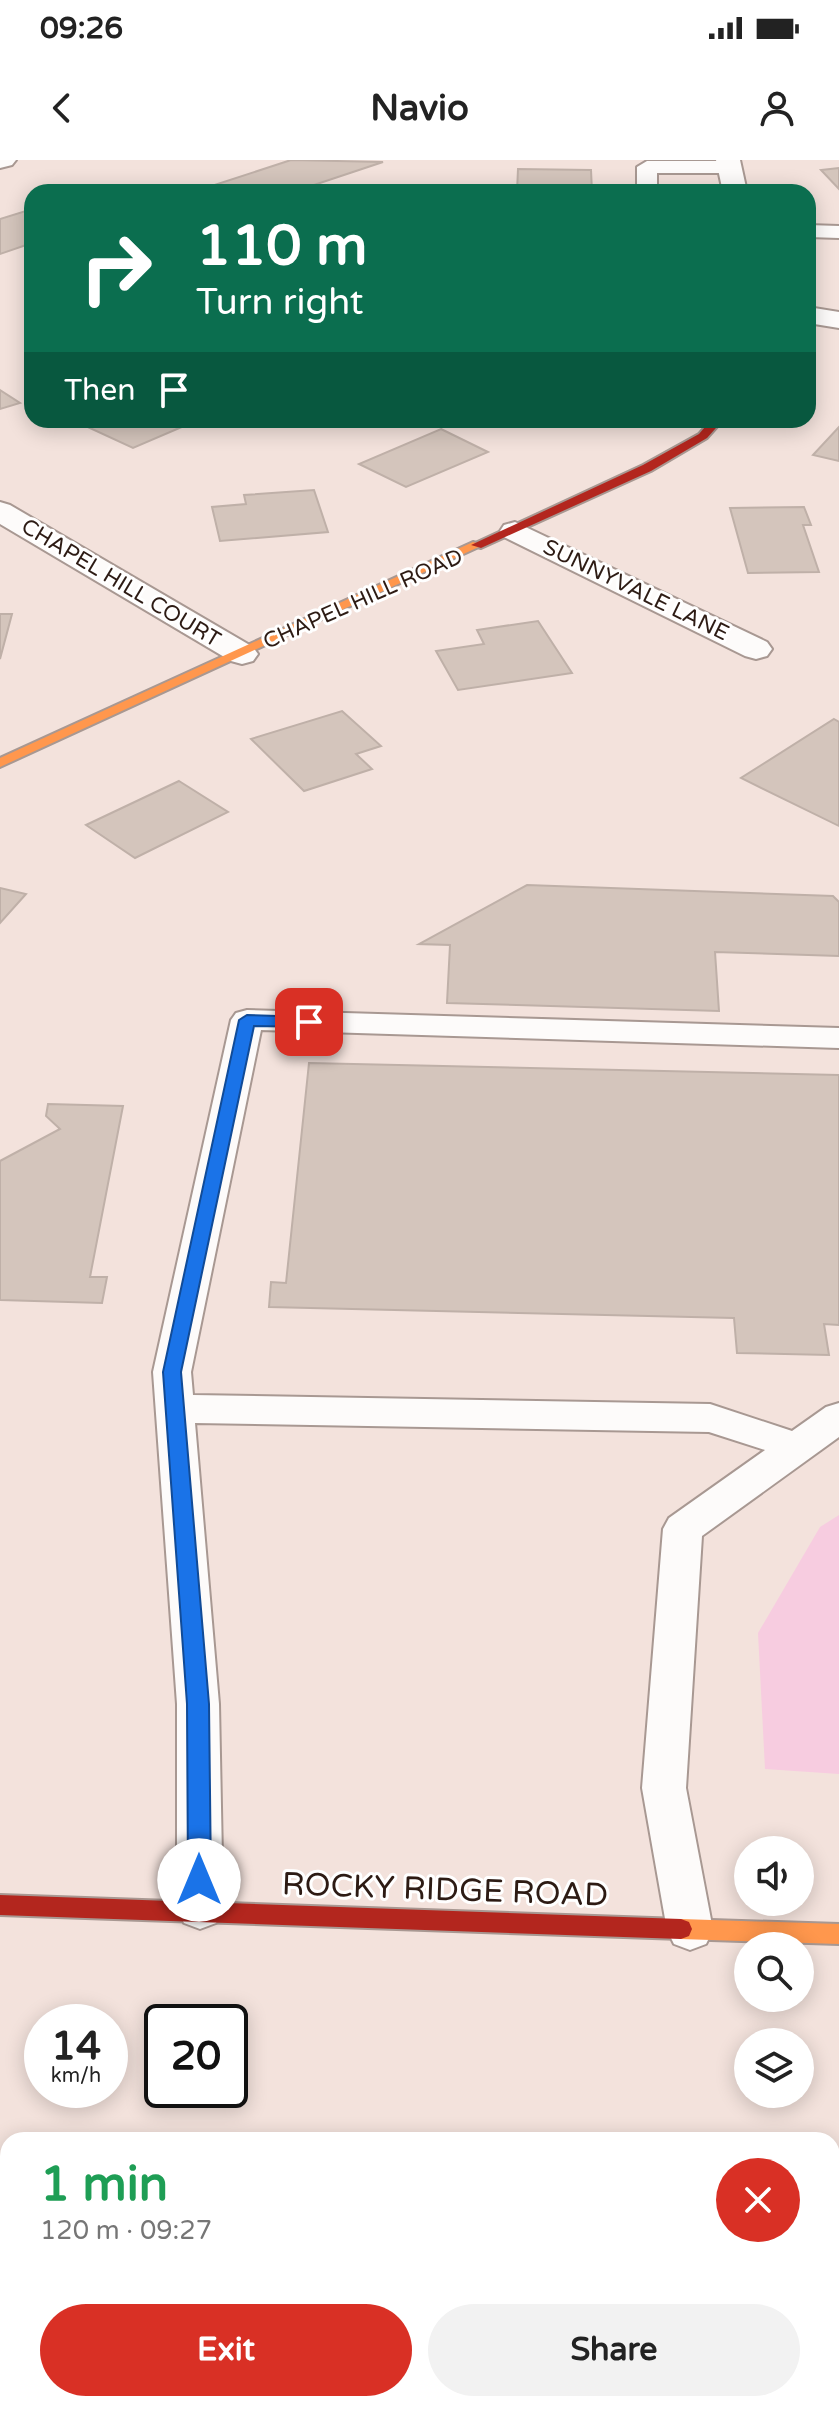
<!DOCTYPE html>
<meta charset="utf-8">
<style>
:root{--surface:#fff;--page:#f2f2f2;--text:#222;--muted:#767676;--accent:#d93025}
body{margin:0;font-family:"Varela Round",sans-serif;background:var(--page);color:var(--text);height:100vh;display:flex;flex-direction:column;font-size:30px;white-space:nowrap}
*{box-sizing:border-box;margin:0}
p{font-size:26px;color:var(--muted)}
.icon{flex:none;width:44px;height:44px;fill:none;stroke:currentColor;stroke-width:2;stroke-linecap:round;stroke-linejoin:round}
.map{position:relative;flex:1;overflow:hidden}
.sheet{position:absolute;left:0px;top:1972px;width:840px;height:280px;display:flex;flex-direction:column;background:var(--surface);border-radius:24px 24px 0 0;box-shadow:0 4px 20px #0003}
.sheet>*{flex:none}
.guide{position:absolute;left:24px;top:24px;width:792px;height:244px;border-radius:24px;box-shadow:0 4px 20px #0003;background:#0b6e4f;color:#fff;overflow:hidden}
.tools{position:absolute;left:734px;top:1676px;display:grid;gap:16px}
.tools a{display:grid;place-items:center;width:80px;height:80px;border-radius:50%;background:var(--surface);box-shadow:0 4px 20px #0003;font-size:40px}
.speed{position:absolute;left:24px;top:1844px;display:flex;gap:16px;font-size:40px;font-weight:700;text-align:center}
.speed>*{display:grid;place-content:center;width:104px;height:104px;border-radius:50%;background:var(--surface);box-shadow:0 4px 20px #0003;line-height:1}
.speed small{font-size:20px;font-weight:400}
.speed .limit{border:4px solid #111;border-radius:12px;background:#fff;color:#111}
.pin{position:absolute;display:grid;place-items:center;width:68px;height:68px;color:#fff;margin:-34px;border-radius:16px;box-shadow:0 4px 12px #0006}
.me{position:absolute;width:88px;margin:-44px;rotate:0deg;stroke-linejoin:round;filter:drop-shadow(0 0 6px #0008)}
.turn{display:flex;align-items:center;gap:28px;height:168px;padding:0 40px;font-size:36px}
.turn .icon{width:104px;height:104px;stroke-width:2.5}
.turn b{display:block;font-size:56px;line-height:68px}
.then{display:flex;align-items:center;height:76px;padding:0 40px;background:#0003;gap:16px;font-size:30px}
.round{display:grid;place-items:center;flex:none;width:84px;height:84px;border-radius:42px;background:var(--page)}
.summary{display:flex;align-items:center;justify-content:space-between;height:136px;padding:0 40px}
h1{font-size:48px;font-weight:700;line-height:60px;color:#1e9e55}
.action{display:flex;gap:16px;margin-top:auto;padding:16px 40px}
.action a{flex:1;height:92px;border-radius:48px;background:var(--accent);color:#fff;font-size:32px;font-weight:700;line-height:92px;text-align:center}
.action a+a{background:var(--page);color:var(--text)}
.status{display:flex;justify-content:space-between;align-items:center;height:56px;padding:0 40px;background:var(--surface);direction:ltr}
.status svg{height:22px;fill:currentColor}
header{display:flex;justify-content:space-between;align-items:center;height:104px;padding:0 40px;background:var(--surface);font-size:36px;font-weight:700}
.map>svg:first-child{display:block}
</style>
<div class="status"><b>09:26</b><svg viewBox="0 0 49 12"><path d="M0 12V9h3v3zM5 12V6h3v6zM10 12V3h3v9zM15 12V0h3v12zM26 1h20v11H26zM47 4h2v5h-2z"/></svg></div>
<header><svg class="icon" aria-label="back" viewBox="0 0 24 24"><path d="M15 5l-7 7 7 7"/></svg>Navio<svg class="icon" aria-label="person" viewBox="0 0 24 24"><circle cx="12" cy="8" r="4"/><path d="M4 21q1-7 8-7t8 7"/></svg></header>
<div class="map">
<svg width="839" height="2252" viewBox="0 0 839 2252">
<rect width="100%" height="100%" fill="#f3e2dc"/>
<path fill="#f7cce0" d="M839,1355v259l-74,-5 -7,-136 62,-106z"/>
<path fill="#d4c5bc" stroke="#bfb0a8" stroke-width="2" d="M291,0l92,2 -90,30h-100z
M839,8v21l-18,-19z
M518,9l73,1 1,22h-75z
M32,49v34l-32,11v-35z
M0,230l20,13 -20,6z
M86,260h112l-65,28 -54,-25z
M839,267v34l-26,-6z
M441,269l47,23 -82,35 -47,-23z
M314,330l14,42 -108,9 -8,-34 34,-3 -2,-9z
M804,347l7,18h-8l16,47 -71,1 -18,-65z
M0,454h12l-12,45z
M538,461l34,52 -114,17 -22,-39 48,-7 -7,-14z
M342,551l39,35 -25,8 16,15 -68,22 -53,-52z
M834,559l5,3v104l-98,-48z
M179,621l49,31 -93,46 -49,-33z
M527,725l306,11 6,6v54l-124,-4 4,59 -272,-8 3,-58 -31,-1z
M0,728l26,6 -26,29z
M309,903l530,12v250l-15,-1 5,31 -92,-2 -3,-35 -465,-11 2,-25 15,1z
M48,944l75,2 -33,171h17l-5,26 -102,-3v-139l60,-32 -14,-13z
M8,2074v90l-8,-20v-67z
M41,2244h89l-16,8h-70z"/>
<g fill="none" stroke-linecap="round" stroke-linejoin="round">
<g stroke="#a89892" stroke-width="4">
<path id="lane" d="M647,1h83l10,6 -10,6h-73v19h-20v-25z
M808,65l31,1v12l-31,-1z
M247,850l592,18v20l-578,-18 -70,342 2,23 517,9 82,27 34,-24 13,-4v34l-137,99 -16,252 27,142 -7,14 -16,6 -16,-6 -7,-14 -25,-142 21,-259 6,-11 96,-68 -56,-18 -514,-9 24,281 4,205 -7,14 -16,6 -16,-6 -7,-14v-205l-24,-332 78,-352 5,-7z"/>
</g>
<g stroke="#a89892" stroke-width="4">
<path id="street" d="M0,0h16l-4,5 -12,3z
M716,0h24l7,32h-24z
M808,147l31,5v16l-31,-5z
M0,342l10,3 243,142 5,7 -5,7 -11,3 -11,-3 -231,-137z
M515,362l252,120 5,7 -5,7 -11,3 -11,-3 -241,-119 -4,-6 4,-6z"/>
</g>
<g stroke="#a89892" stroke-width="4">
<path id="slow" d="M473,382l10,3 -483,222v-9z
M681,1759l158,5v20l-158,-5 -8,-3 -3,-7 3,-7z"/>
</g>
<g stroke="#a89892" stroke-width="4">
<path id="jam" d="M711,260h12l-16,18 -56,33 -170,77 -10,-3 172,-80 56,-31z
M0,1735l681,24 8,3 3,7 -3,7 -8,3 -681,-24z"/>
</g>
<use href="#lane" fill="#fdfbfa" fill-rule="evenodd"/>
<use href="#street" fill="#fdfbfa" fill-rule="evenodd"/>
<use href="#slow" fill="#ff974d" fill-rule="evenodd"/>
<use href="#jam" fill="#b3261e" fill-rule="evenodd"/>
</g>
<path fill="#1a73e8" stroke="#114b97" stroke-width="2" d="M247,855l62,2 8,5 -8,5 -55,-1 -73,346 28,332 2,176 -4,7 -8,3 -8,-3 -3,-7 -1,-176 -24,-332 76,-352z"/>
<g text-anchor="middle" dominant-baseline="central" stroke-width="6" stroke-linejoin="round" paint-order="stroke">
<g font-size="22" fill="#2d1b14" stroke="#fff">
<text transform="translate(121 423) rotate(31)">CHAPEL HILL COURT</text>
<text transform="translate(636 430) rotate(26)">SUNNYVALE LANE</text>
<text transform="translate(363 439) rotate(-24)">CHAPEL HILL ROAD</text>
</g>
<g font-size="32" fill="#2d1b14" stroke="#fff">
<text transform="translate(445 1730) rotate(2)">ROCKY RIDGE ROAD</text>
</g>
</g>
</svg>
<div class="tools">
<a><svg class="icon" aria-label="sound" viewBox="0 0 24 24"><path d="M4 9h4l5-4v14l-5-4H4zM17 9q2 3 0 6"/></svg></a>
<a><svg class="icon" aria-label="search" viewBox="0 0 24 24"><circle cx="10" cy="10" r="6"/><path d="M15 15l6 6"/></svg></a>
<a><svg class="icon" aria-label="layers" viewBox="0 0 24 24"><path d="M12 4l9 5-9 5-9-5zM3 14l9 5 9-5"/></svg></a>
</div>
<div class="speed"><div>14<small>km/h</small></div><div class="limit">20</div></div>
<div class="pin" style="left:309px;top:862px;background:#d93025"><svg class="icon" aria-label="arrive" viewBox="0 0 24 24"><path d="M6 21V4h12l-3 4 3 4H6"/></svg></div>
<svg class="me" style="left:199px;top:1720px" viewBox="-20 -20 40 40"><circle r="19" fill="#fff"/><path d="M0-13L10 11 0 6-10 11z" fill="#1a73e8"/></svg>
<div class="guide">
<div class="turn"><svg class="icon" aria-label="right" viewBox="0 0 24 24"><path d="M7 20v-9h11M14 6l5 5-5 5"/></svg><div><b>110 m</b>Turn right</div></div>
<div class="then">Then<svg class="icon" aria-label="arrive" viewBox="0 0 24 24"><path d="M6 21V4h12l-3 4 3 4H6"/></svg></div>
</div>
<section class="sheet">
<div class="summary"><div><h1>1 min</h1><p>120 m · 09:27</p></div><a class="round" style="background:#d93025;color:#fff"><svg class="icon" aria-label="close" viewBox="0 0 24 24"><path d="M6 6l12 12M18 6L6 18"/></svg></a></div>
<div class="action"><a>Exit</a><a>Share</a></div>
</section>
</div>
